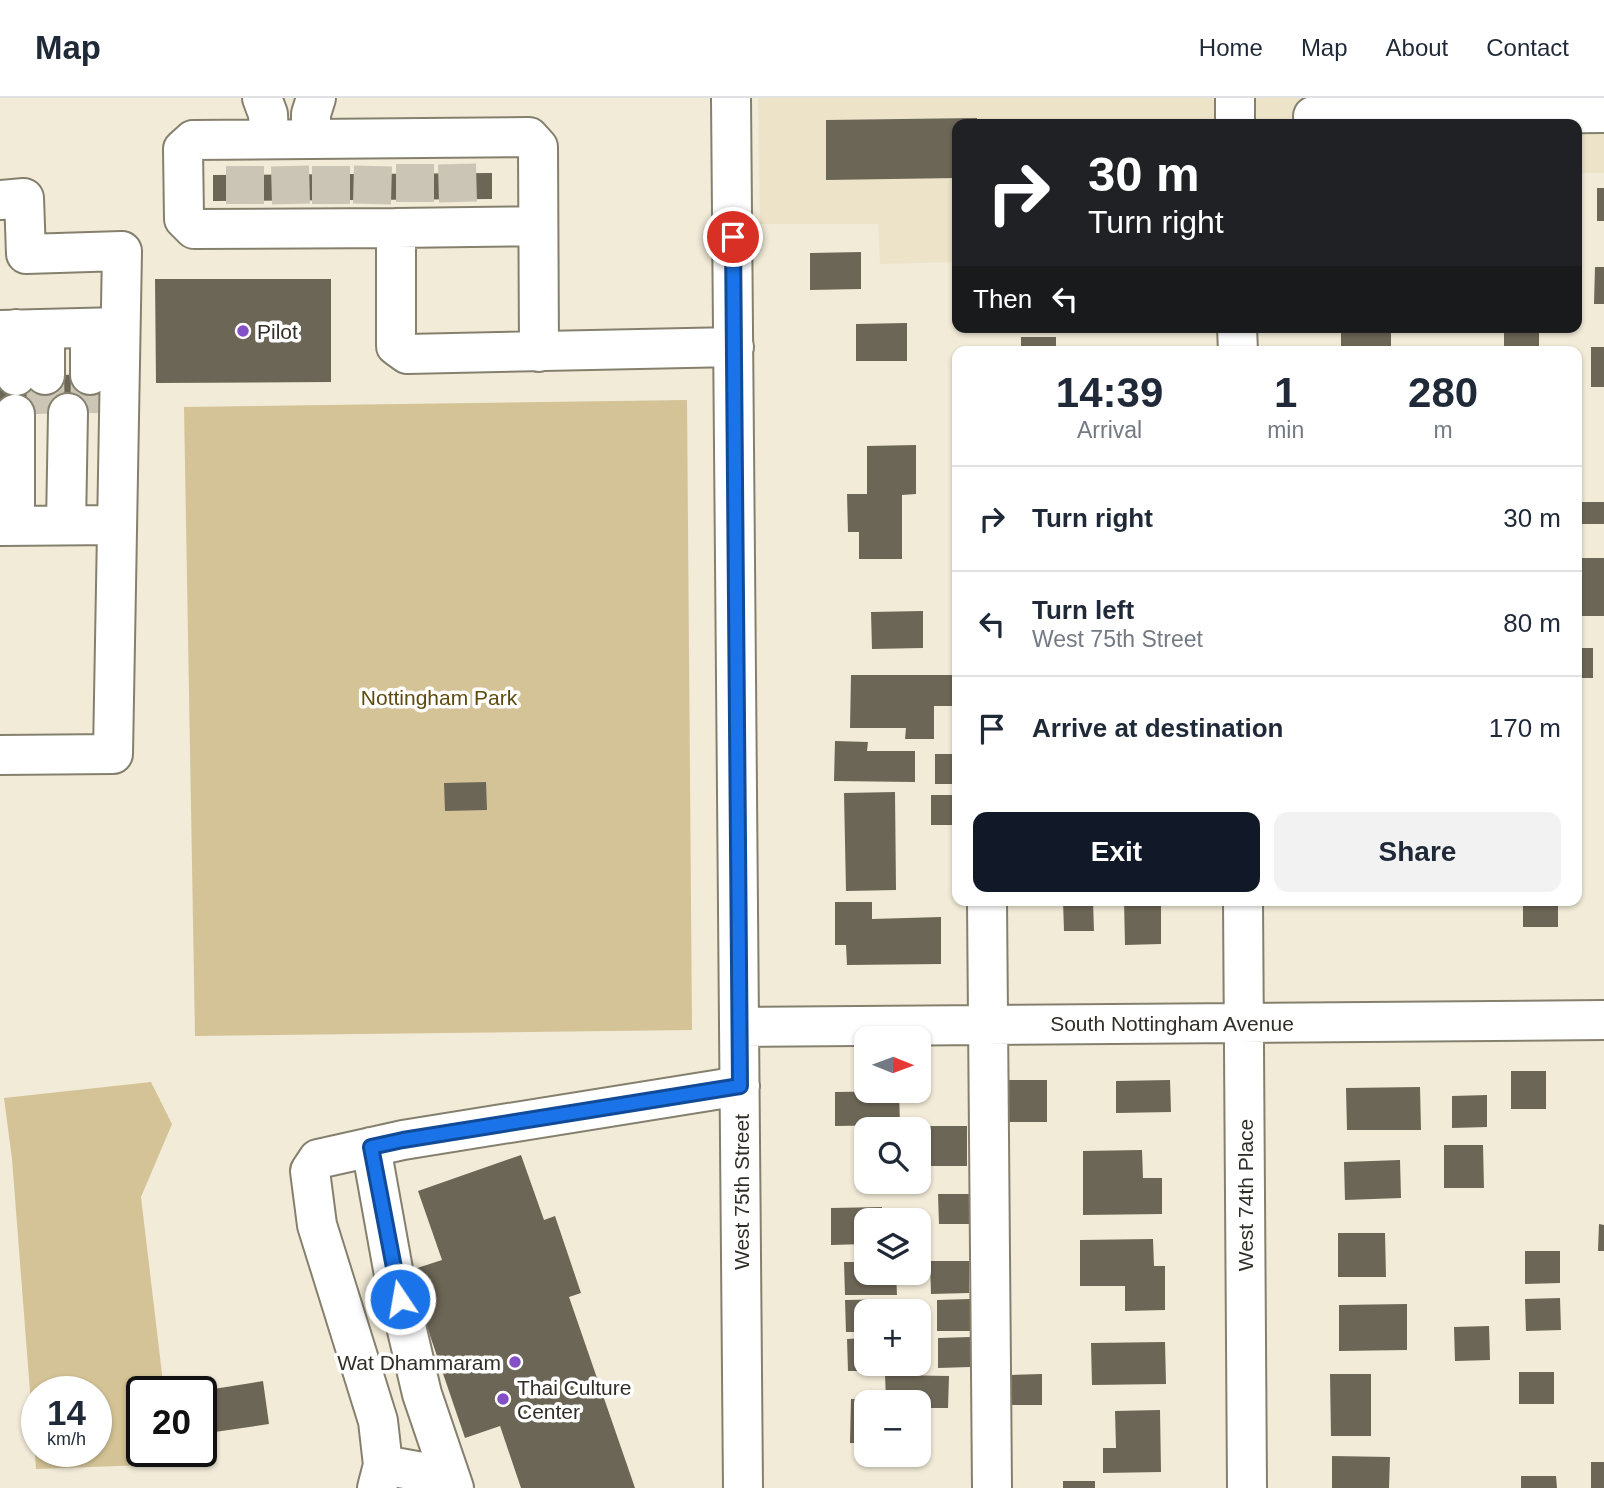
<!DOCTYPE html>
<meta charset="utf-8">
<style>
:root{--surface:#fff;--page:#f2f2f3;--text:#1f2937;--muted:#747a83;--line:#e0e1e3;--accent:#111827}
body{margin:0;font-family:Helvetica,sans-serif;background:var(--page);color:var(--text);height:100vh;display:flex;flex-direction:column;font-size:26px;white-space:nowrap}
*{box-sizing:border-box;margin:0}
p{font-size:23px;color:var(--muted)}
.icon{flex:none;width:38px;height:38px;fill:none;stroke:currentColor;stroke-width:2;stroke-linecap:round;stroke-linejoin:round}
.map{position:relative;flex:1;overflow:hidden}
.side{position:absolute;left:952px;top:248px;width:630px;height:560px;display:flex;flex-direction:column;background:var(--surface);border-radius:14px;box-shadow:0 2px 5px #0004}
.side>*{flex:none}
.top-card{position:absolute;left:952px;top:21px;width:630px;height:214px;border-radius:14px;box-shadow:0 2px 5px #0004;background:#202124;color:#fff;overflow:hidden}
.needle{width:46px;rotate:91deg}
.tools{position:absolute;left:854px;top:928px;display:grid;gap:14px}
.tools a{display:grid;place-items:center;width:77px;height:77px;border-radius:14px;background:var(--surface);box-shadow:0 2px 5px #0004;font-size:35px}
.speed{position:absolute;left:21px;top:1278px;display:flex;gap:14px;font-size:35px;font-weight:700;text-align:center}
.speed>*{display:grid;place-content:center;width:91px;height:91px;border-radius:50%;background:var(--surface);box-shadow:0 2px 5px #0004;line-height:1}
.speed small{font-size:18px;font-weight:400}
.speed .limit{border:4px solid #111;border-radius:10px;background:#fff;color:#111}
.pin{position:absolute;display:grid;place-items:center;width:60px;height:60px;color:#fff;margin:-30px;border:4px solid #fff;border-radius:50%;box-shadow:0 2px 7px #0007}
.me{position:absolute;width:77px;margin:-38px;rotate:348deg;stroke-linejoin:round;filter:drop-shadow(0 0 5px #0008)}
.turn{display:flex;align-items:center;gap:24px;height:147px;padding:0 21px;font-size:32px}
.turn .icon{width:91px;height:91px;stroke-width:2.5}
.turn b{display:block;font-size:49px;line-height:60px}
.then{display:flex;align-items:center;height:66px;padding:0 21px;background:#0003;gap:14px;font-size:26px}
.eta{display:flex;justify-content:space-evenly;align-items:center;height:119px;text-align:center}
.eta b{font-size:42px;font-weight:700;line-height:49px}
.action{display:flex;gap:14px;margin-top:auto;padding:14px 21px}
.action a{flex:1;height:80px;border-radius:14px;background:var(--accent);color:#fff;font-size:28px;font-weight:700;line-height:80px;text-align:center}
.action a+a{background:var(--page);color:var(--text)}
ul{padding:0;list-style:none}
li{display:flex;align-items:center;gap:21px;height:105px;padding:0 21px;border-top:2px solid var(--line)}
li div{flex:1}
li b{display:block;font-size:26px}
li em{font-style:normal}
header{display:flex;align-items:center;gap:42px;box-sizing:border-box;height:98px;padding:0 35px;background:var(--surface);border-bottom:2px solid var(--line)}
header strong{font-size:33px}
nav{display:flex;gap:38px;margin-inline-start:auto;font-size:24px}
.map>svg:first-child{display:block}
</style>
<header>
<strong>Map</strong>
<nav><a>Home</a><a>Map</a><a>About</a><a>Contact</a></nav>
</header>
<div class="map">
<svg width="1604" height="1390" viewBox="0 0 1604 1390">
<rect width="100%" height="100%" fill="#f2ebd8"/>
<path fill="#ece3c8" d="M758,0h846v75h-27v-49h-620v138l-77,2 -2,-40h-118z"/>
<path fill="#d3c396" fill-rule="evenodd" d="M687,302l5,630 -497,6 -11,-629z
M151,984l21,42 -31,73 23,194h-22v60h29l2,13 -137,5 -24,-310 -8,-61zM96,1293v60h-59v-60z"/>
<path fill="#6c6656" d="M977,20v6h-20v54l-131,2v-60z
M492,75v26l-279,2v-26z
M1597,90h7v33h-7z
M861,154v37l-51,1v-37z
M1595,169h9v37h-10z
M155,181h176v103l-175,1z
M907,225v38h-51v-37z
M1341,234h50v20h-50z
M1504,235h35v19h-35z
M1021,239h35v15h-35z
M1591,249h13v40h-13z
M111,276v38l-111,2v-38z
M916,347v49l-14,1v64h-43v-27h-11l-1,-38h20v-48z
M1579,404h25v22h-24z
M1577,460h27v58h-27z
M923,513v37l-51,1 -1,-37z
M1577,550h16v30h-16z
M851,577h106v31h-23v33h-29l1,-11h-56z
M835,643l33,1 -1,9h48v31l-81,-1z
M935,656h22v30h-22z
M486,684l1,28 -42,1 -1,-28z
M895,694l1,98 -50,1 -2,-98z
M931,697h26v30h-26z
M1063,803h30l1,30h-30z
M1124,803h37v43l-36,1z
M1523,803h35v26h-35z
M835,804h37v17l69,-2v47l-94,1 -1,-20h-11z
M1511,973h35v38h-35z
M1007,982h40v42h-40z
M1170,982l1,32 -55,1v-32z
M1420,989l1,43h-74l-1,-42z
M899,993l1,34 -65,1v-34z
M1487,997v32l-35,1v-32z
M928,1028h39v40h-39z
M1444,1047h39l1,43h-40z
M1142,1052l1,28h19v36l-79,1v-64z
M521,1057l23,65 11,-4 26,77 -12,4 66,191h-114l-21,-62 -35,12 -57,-167 34,-11 -24,-69z
M1400,1062l1,38 -56,2 -1,-38z
M938,1096h32v30h-31z
M882,1109v13h-16v24l-35,1v-37z
M1599,1126l5,1v26h-6z
M1338,1135h47l1,44h-48z
M1153,1141l1,27h11v44l-40,1v-25h-45v-46z
M1525,1153h35v32l-35,1z
M930,1163h39v32l-38,1z
M844,1164h22v10h30l1,23h-52z
M1560,1200l1,32 -35,1 -1,-32z
M897,1201v12h-31v21h-20l-1,-32z
M970,1201l1,32h-34v-31z
M1407,1206v46l-68,1v-46z
M1489,1228l1,34 -35,1 -1,-34z
M970,1239v30l-32,1v-30z
M866,1240v25h34v8h-52l-1,-32z
M1165,1244l1,42 -74,1 -1,-42z
M1519,1274h35v32h-35z
M1042,1276v31h-32v-30z
M1330,1276h41v62h-40z
M885,1277l64,1 -1,32h-26v36h-3v-42h-53v41h-16l1,-44h35z
M263,1283l6,43 -68,10v-43z
M1160,1312l1,62 -58,1v-25h13l-1,-37z
M1332,1358l58,1 -1,31h-57z
M1591,1364h13v26h-13z
M1521,1378h35l1,12h-36z
M1063,1383h32v7h-32z"/>
<g fill="none" stroke-linecap="round" stroke-linejoin="round">
<path stroke="#cbc5b5" stroke-width="38" stroke-dasharray="38 19" stroke-linecap="butt" d="M415,66v39
M457,66l1,39
M245,68v39
M290,68l1,39
M331,106v-39
M372,106l1,-39
M45,277l1,39
M89,315l1,-38"/>
<g stroke="#85806e" stroke-width="42">
<path id="minor" d="M262,0l6,16 1,25
M731,0l12,1390
M1235,0v26
M1314,26l-1,-8 291,-3
M311,40v-24l5,-16
M0,102l24,-2 2,56 96,-3 -9,503 -113,1
M396,130l142,-2
M1237,229l1,25
M45,231v46
M0,232l120,-3
M539,254l-1,-205 -9,-10 -336,3 -10,9 1,70 10,10 202,-1v118l11,8 327,-7
M90,277v-47
M16,278v-47
M66,427l2,-112
M0,428l117,-1
M15,428v-112
M987,803l5,587
M1243,803l4,587
M740,929l864,-7
M371,1049l23,128 28,119 32,94
M383,1367l67,12
M377,1390l6,-23 -5,-44 -61,-196 -7,-54 8,-12 85,-19 337,-54"/>
</g>
<use href="#minor" stroke="#fff" stroke-width="38"/>
</g>
<g fill="none" stroke-linecap="round" stroke-linejoin="round">
<g stroke="#114b97" stroke-width="18">
<path id="route" d="M400,1201l-29,-152 32,-7 337,-54 -7,-849"/>
</g>
<use href="#route" stroke="#1a73e8" stroke-width="12"/>
</g>
<g fill="#854fc7" stroke="#fff" stroke-width="2.5">
<circle cx="243" cy="233" r="7"/>
<circle cx="515" cy="1264" r="7"/>
<circle cx="503" cy="1301" r="7"/>
</g>
<g text-anchor="middle" dominant-baseline="central" stroke-width="7" stroke-linejoin="round" paint-order="stroke">
<g font-size="21" fill="#312e27" stroke="#fff" text-anchor="start">
<text x="257" y="233">Pilot</text>
<text x="501" y="1264" text-anchor="end">Wat Dhammaram</text>
<text x="517" y="1289">Thai Culture<tspan x="517" dy="24">Center</tspan></text>
</g>
<g font-size="21" fill="#5d4b0d" stroke="#fff">
<text x="439" y="599">Nottingham Park</text>
</g>
<g font-size="21" fill="#312e27" stroke="#fff">
<text x="1172" y="925">South Nottingham Avenue</text>
<text transform="translate(741 1094) rotate(-90)">West 75th Street</text>
<text transform="translate(1245 1097) rotate(-90)">West 74th Place</text>
</g>
</g>
</svg>
<div class="tools">
<a><svg class="needle" viewBox="-14 -14 28 28"><path d="M0-13l5 13h-10z" fill="#e53935"/><path d="M0 13l5-13h-10z" fill="#747a83"/></svg></a>
<a><svg class="icon" aria-label="search" viewBox="0 0 24 24"><circle cx="10" cy="10" r="6"/><path d="M15 15l6 6"/></svg></a>
<a><svg class="icon" aria-label="layers" viewBox="0 0 24 24"><path d="M12 4l9 5-9 5-9-5zM3 14l9 5 9-5"/></svg></a>
<a>+</a>
<a>−</a>
</div>
<div class="speed"><div>14<small>km/h</small></div><div class="limit">20</div></div>
<div class="pin" style="left:733px;top:139px;background:#d93025"><svg class="icon" aria-label="arrive" viewBox="0 0 24 24"><path d="M6 21V4h12l-3 4 3 4H6"/></svg></div>
<svg class="me" style="left:400px;top:1201px" viewBox="-20 -20 40 40"><circle r="17" fill="#1a73e8" stroke="#fff" stroke-width="3"/><path d="M0-11L8 9 0 5-8 9z" fill="#fff"/></svg>
<div class="top-card">
<div class="turn"><svg class="icon" aria-label="right" viewBox="0 0 24 24"><path d="M7 20v-9h11M14 6l5 5-5 5"/></svg><div><b>30 m</b>Turn right</div></div>
<div class="then">Then<svg class="icon" aria-label="left" viewBox="0 0 24 24"><path d="M17 20v-9H6M10 6l-5 5 5 5"/></svg></div>
</div>
<section class="side">
<div class="eta">
<div><b>14:39</b><p>Arrival</p></div>
<div><b>1</b><p>min</p></div>
<div><b>280</b><p>m</p></div>
</div>
<ul>
<li><svg class="icon" aria-label="right" viewBox="0 0 24 24"><path d="M7 20v-9h11M14 6l5 5-5 5"/></svg><div><b>Turn right</b></div><em>30 m</em></li>
<li><svg class="icon" aria-label="left" viewBox="0 0 24 24"><path d="M17 20v-9H6M10 6l-5 5 5 5"/></svg><div><b>Turn left</b><p>West 75th Street</p></div><em>80 m</em></li>
<li><svg class="icon" aria-label="arrive" viewBox="0 0 24 24"><path d="M6 21V4h12l-3 4 3 4H6"/></svg><div><b>Arrive at destination</b></div><em>170 m</em></li>
</ul>
<div class="action"><a>Exit</a><a>Share</a></div>
</section>
</div>
